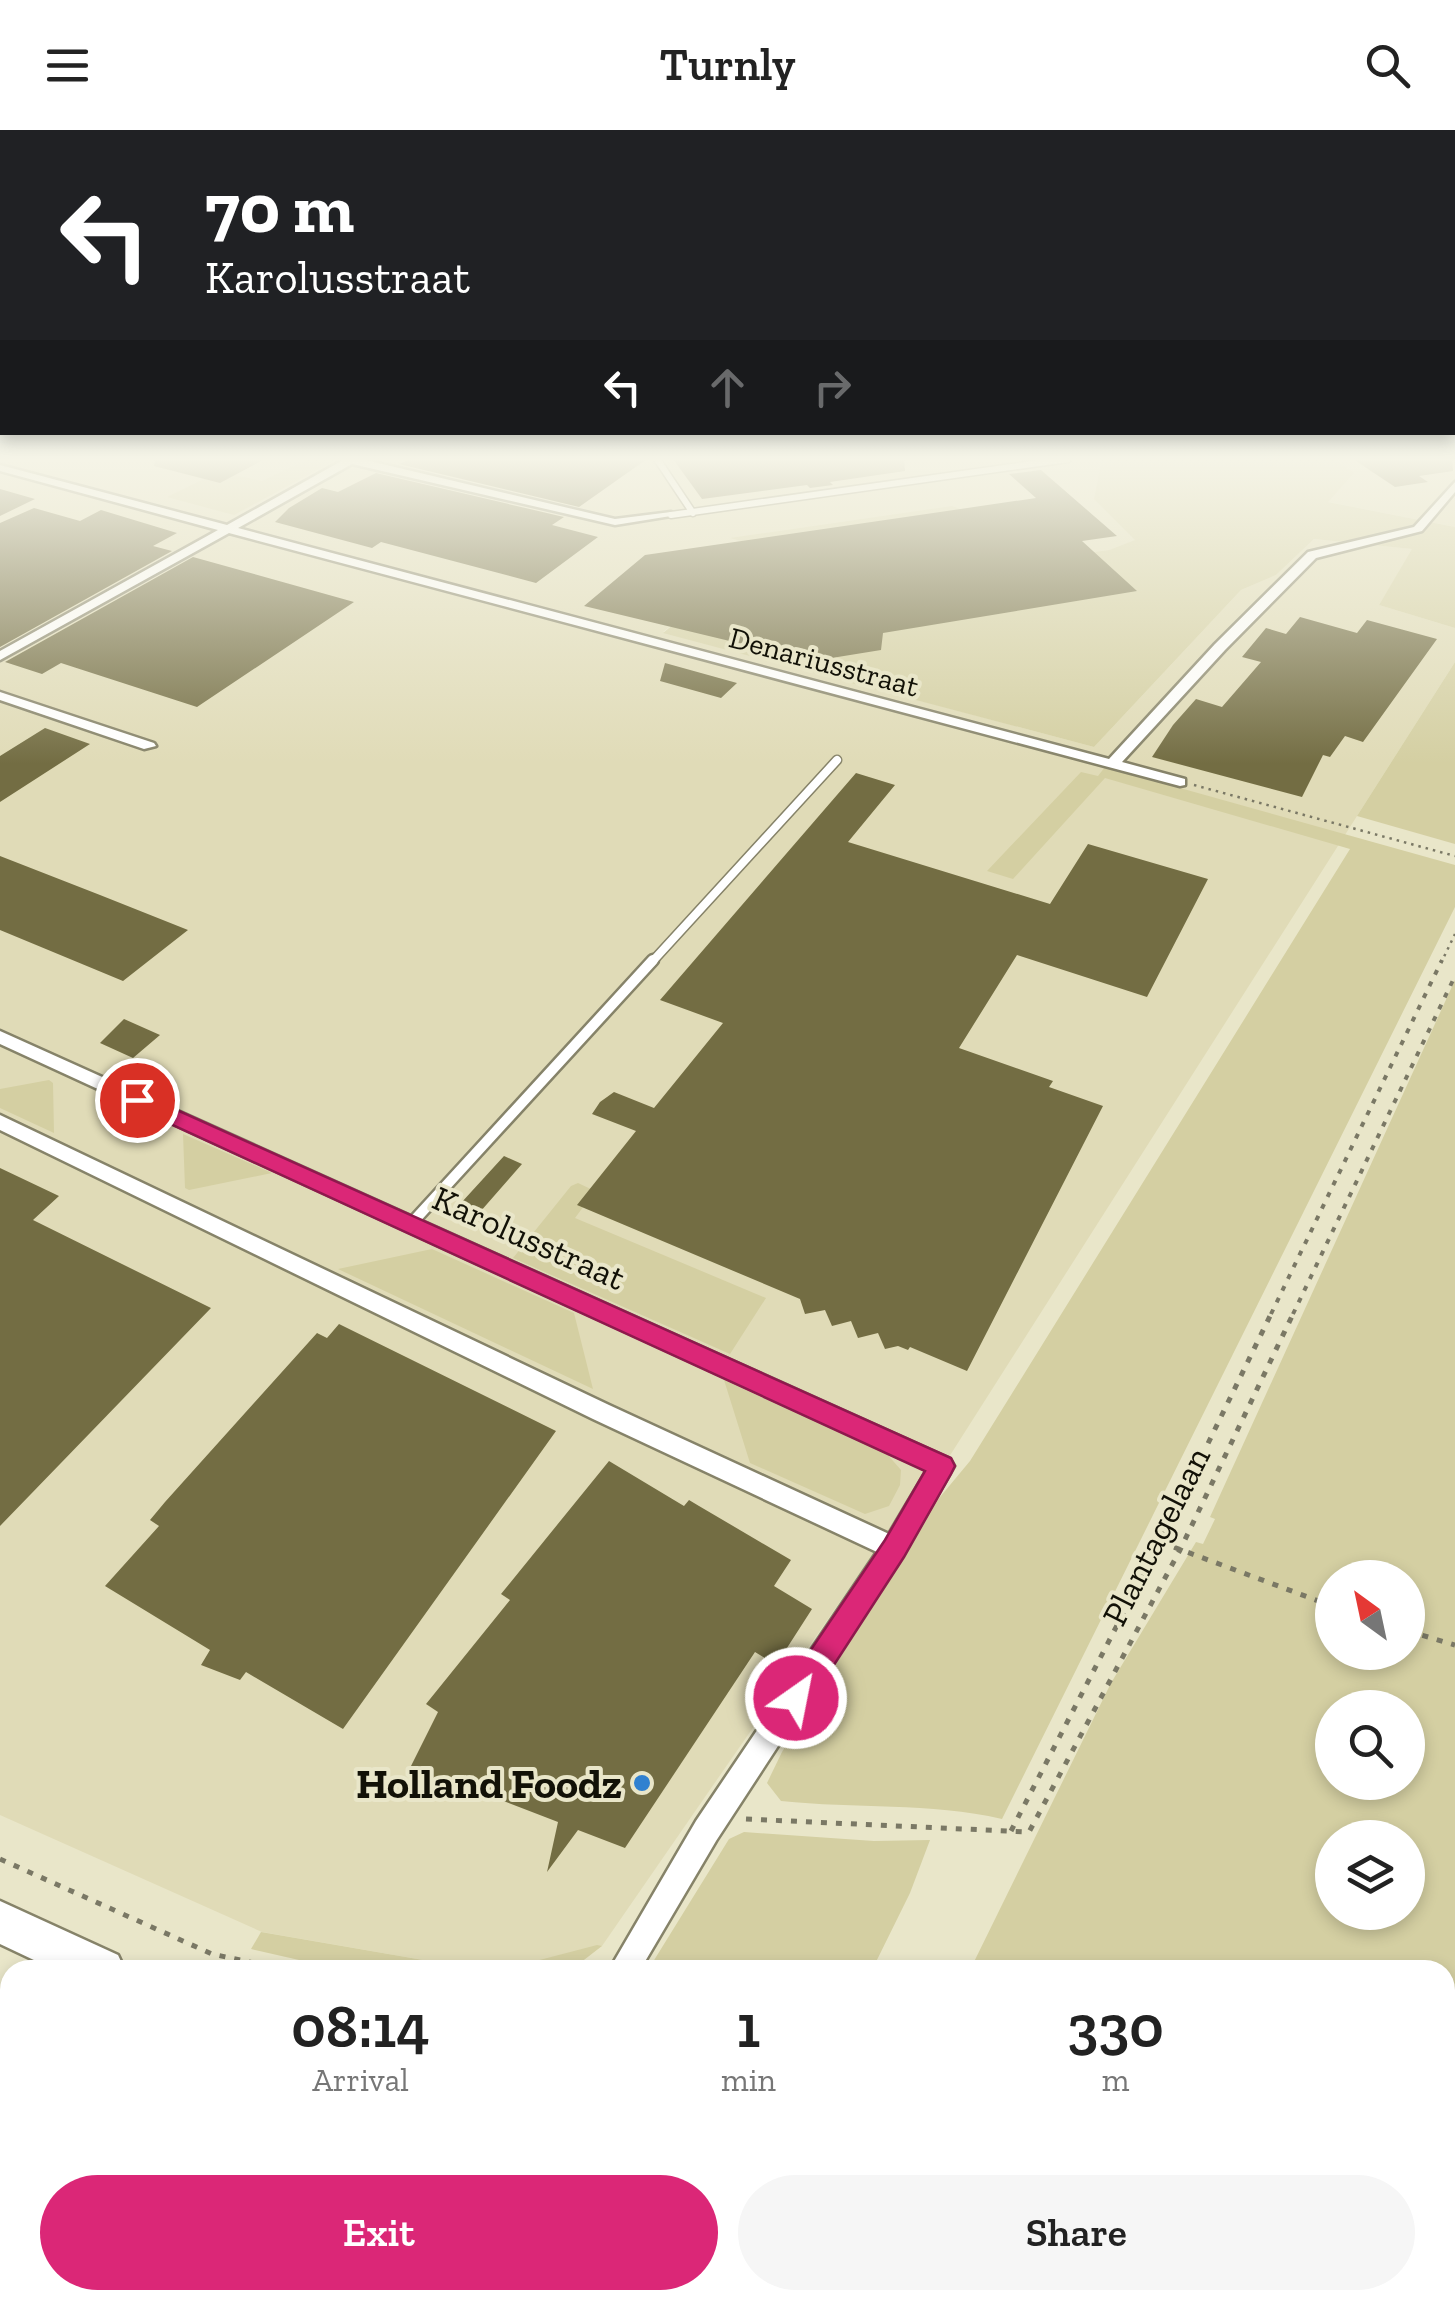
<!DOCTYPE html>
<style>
:root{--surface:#fff;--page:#f6f6f6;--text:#222;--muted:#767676;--accent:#db2777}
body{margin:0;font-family:"Zilla Slab",serif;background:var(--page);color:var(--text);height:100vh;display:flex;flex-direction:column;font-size:38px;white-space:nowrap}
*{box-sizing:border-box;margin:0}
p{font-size:32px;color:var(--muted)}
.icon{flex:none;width:55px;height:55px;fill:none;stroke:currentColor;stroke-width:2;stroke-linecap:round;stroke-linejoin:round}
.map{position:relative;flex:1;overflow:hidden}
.sheet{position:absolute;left:0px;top:1830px;width:1455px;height:350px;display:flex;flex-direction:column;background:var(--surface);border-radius:30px 30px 0 0;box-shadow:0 5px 15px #0003}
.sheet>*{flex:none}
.hud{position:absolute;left:0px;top:0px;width:1455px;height:305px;box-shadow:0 5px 15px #0003;background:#202124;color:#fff;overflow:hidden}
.needle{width:65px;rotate:327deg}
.fabs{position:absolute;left:1315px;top:1430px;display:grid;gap:20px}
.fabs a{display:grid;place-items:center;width:110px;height:110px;border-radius:50%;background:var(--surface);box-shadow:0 5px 15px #0003;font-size:50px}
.pin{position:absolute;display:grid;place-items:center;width:85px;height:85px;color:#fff;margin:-42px;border:5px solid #fff;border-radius:50%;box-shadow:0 2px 10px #0007}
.me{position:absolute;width:110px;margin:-55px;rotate:33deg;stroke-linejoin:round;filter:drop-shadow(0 0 8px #0008)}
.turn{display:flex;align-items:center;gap:35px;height:210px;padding:0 40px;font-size:45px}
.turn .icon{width:130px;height:130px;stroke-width:2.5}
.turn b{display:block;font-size:70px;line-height:85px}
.lanes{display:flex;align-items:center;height:95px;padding:0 40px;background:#0003;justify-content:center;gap:50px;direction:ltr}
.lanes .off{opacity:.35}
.eta{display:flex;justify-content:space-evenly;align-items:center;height:170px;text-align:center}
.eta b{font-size:60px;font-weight:600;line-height:70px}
.primary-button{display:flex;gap:20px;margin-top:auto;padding:20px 40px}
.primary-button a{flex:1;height:115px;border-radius:60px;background:var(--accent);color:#fff;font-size:40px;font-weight:600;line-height:115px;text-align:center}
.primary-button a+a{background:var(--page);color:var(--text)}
header{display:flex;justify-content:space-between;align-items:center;height:130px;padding:0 40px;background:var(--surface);font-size:45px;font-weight:600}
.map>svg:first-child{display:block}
</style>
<header><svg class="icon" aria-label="menu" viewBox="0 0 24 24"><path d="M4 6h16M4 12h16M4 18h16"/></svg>Turnly<svg class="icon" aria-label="search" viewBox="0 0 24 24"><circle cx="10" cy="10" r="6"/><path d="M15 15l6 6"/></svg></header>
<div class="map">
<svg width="1455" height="2180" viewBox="0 0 1455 2180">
<rect width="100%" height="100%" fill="#e9e6c9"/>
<path fill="#e0dbb7" d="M0,329h1102l34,81 -27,10 -41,5 -335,-17 35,10 -105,84 431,115 147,-157 35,-15 38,-36 99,10 -34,56 76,23v34l-520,817 -42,46 -291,421 -101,24h-20l-219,-38 -262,-117z
M1120,329h335v68l-111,-22z"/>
<path fill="#d4cfa2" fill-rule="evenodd" d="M308,329h29l-103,56 -67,-18 39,-19 28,-3 28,6z
M1102,329h231l21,14 -26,29 127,25v101l-76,-23 33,-56 -98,-10 -38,36 -35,15 -147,157 -431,-114 104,-85 -37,-10 222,-32 74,27 43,22 40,-5 26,-10 -41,-41z
M1455,532v182l-98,-28z
M1105,637l350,98v42l-453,912c-72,-17 -147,-10 -221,-18l-14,-18 15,-31 153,-249 35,-42 380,-612 -245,-71 -92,101 -26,-8 94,-99 17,4z
M1455,850v1330h-627l5,-10h612v-330h-475l141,-287 85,-141 7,2 12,-25 -5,-2zM1332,1448h76v74h-76zM1332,1578h76v74h-76zM1332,1708h76v74h-76z
M49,950l4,3 1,50 -54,-25v-19z
M183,1004l89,39 -83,17 -4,-2z
M578,1053l17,8 -20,27 191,80 -36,56 -217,-96 58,-72z
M432,1119l142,64 19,76 -255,-120z
M724,1250l163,74 14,16 -1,15 -11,21 -24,8 -115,-51z
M744,1702l130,9 56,-1 -20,53 -38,77h-224l81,-131z
M261,1802l220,38h-138l-92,-21z
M597,1815l5,1 -31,24h-70z
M0,1887l10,5v278h632l28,10h-670z"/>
<path fill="#736d43" d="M155,329h110l-45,24 -66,-17z
M411,329h236l-68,48 -180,-43z
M673,329h231l1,12 -75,11 3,3 -23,3 -3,-3 -105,14z
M1353,329h99l1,12 -34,5 9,6 -33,5z
M1041,340l76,66 -35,5 55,50 -254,42 -2,17 -68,11 -229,-55 61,-51 391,-57 -27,-24z
M376,343l188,44 -12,8 46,12 -62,46 -155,-41 -9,6 -97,-26 14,-14 33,-20 16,4z
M0,359l35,10 -35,17z
M34,378l46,13 21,-11 76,23 -24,13 19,5 -172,96v-124z
M193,427l161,45 -157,105 -136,-44 -19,11 -37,-12z
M1300,487l57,16 10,-13 70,19 -74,103 -18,-6 -15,21 -7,-2 -21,42 -150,-40 21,-32 23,-26 26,8 39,-45 -19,-5 24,-29 20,6z
M665,533l72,20 -16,15 -61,-17z
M45,598l45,16 -90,58v-46z
M856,643l39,12 -47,57 202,62 38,-60 120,35 -61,118 -130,-42 -58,93 94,33 -4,6 54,19 -136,265 -57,-24 -2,3 -10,-4 -13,3 -7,-16 -20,5 -7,-17 -19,5 -7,-16 -20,4 -5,-15 -223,-94 59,-74 -44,-17 8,-12 14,-10 40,16 69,-85 -63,-23z
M0,726l100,39 88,35 -65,51 -123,-51z
M124,889l36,16 -27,23 -33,-15z
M504,1026l18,8 -42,48 -19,-9z
M0,1038l59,28 -26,24 178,88 -211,218z
M339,1194l217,107 -213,298 -97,-57 -6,8 -39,-15 9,-15 -105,-64 54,-60 -9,-6 15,-18 152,-169 10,5z
M609,1331l75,45 5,-6 10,6 92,54 -17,26 38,23 -36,56 -21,-13 -130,196 -47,-18 -31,42 11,-50 -80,-31 -6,11 -66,-26 32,-64 -12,-8 84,-104 -9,-6z"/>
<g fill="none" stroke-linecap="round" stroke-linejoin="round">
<g stroke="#868369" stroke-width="9">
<path id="lane-far2" d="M657,329l36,54
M671,385l397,-56"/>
</g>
<g stroke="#868369" stroke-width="11">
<path id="lane-far1" d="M651,833l186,-203"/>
</g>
<g stroke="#868369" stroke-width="15">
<path id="lane" d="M410,1095l243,-265"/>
</g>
<g stroke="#868369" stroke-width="5">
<path id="street" d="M345,329h16l254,60 56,-7 6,3 -62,10 -263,-61 -114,64 871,231 106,-115 93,-92 106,-25 41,-45v10l-33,39 -106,27 -91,92 -103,112 63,17v6l-5,1 -951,-253 -229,127v-9l218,-121 -218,-59v-6l227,60z
M0,562l154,51 2,3 -12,3 -144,-49z
M0,901l950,428 4,7 -4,7 -48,83 -186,285 -76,129h-31l87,-149 181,-269 -284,-133 -593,-289v-15l609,290 280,129 38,-64 -927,-426z"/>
</g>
<g stroke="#868369" stroke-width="5">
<path id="secondary" d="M0,1771l118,54 7,15h-70l-55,-26z
M768,2170h67l4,10h-67z
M910,2170h69l4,10h-69z"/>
</g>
<path stroke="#7a7865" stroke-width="2.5" stroke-dasharray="2.5 5" stroke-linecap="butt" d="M1194,655l261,71
M1441,833l14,-29"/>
<path stroke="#7a7865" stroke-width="4" stroke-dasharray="5 8" stroke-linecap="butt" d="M1271,1184l171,-354
M1293,1184l162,-338"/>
<path stroke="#7a7865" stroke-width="5" stroke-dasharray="6 9" stroke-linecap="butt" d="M1160,1412l172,64
M1408,1501l47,14
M746,1689l283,13 151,-282 114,-238
M1011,1701l149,-289 112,-230
M0,1729l212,95 75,16
M0,1870l10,4
M674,2170l22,10
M1061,2170l17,10
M481,2180l6,-10
M507,2180l6,-10"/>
<use href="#lane-far2" stroke="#fff" stroke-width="6"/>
<use href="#lane-far1" stroke="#fff" stroke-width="8"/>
<use href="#lane" stroke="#fff" stroke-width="10"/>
<use href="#street" fill="#fff" fill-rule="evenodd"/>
<use href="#secondary" fill="#fff" fill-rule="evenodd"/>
</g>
<linearGradient id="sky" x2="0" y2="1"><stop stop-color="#90aebc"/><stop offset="0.52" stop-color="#f5f4e7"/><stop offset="1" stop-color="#f5f4e7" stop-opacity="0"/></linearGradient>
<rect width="1455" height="634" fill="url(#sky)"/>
<path fill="#db2777" stroke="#8e194d" stroke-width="2.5" d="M137,962l814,366 4,8 -4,8 -47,83 -98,151 -10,5 -11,-5 -4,-10 4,-10 100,-148 40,-69 -796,-366 -3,-5z"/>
<circle fill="#3081d0" stroke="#e9e6c9" stroke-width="4" cx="642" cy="1653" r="10"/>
<g text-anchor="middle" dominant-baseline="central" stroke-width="8" stroke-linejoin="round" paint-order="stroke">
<g font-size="30" fill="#121107" stroke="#e9e6c9">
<text transform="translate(824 532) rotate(15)">Denariusstraat</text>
</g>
<g font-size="35" fill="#121107" stroke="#e9e6c9">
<text transform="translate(529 1108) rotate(24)">Karolusstraat</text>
<text transform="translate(1156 1406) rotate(-63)">Plantagelaan</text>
</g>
<g font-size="42" font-weight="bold" fill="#121107" stroke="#e9e6c9" text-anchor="end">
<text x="622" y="1653">Holland Foodz</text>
</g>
</g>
</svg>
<div class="fabs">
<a><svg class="needle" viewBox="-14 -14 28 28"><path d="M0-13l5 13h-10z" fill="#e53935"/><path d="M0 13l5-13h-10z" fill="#767676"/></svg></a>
<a><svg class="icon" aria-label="search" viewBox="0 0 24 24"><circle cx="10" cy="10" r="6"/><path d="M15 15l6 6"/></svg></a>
<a><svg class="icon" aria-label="layers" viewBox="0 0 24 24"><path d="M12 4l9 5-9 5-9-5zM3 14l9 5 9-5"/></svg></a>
</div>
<div class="pin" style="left:137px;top:970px;background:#d93025"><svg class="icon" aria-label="arrive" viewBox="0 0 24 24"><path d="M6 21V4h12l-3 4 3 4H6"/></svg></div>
<svg class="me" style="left:796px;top:1568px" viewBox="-20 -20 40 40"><circle r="17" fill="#db2777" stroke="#fff" stroke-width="3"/><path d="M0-11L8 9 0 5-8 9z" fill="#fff"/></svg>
<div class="hud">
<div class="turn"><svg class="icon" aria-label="left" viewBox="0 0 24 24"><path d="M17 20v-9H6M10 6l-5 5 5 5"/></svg><div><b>70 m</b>Karolusstraat</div></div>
<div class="lanes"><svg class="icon" aria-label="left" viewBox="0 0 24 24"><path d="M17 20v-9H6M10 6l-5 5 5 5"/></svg><svg class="icon off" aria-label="ahead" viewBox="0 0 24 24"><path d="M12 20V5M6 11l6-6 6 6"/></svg><svg class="icon off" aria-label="right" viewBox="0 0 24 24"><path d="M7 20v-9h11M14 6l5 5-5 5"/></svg></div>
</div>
<section class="sheet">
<div class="eta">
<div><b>08:14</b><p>Arrival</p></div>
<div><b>1</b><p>min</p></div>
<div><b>330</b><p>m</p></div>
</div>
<div class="primary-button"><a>Exit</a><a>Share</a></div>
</section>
</div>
